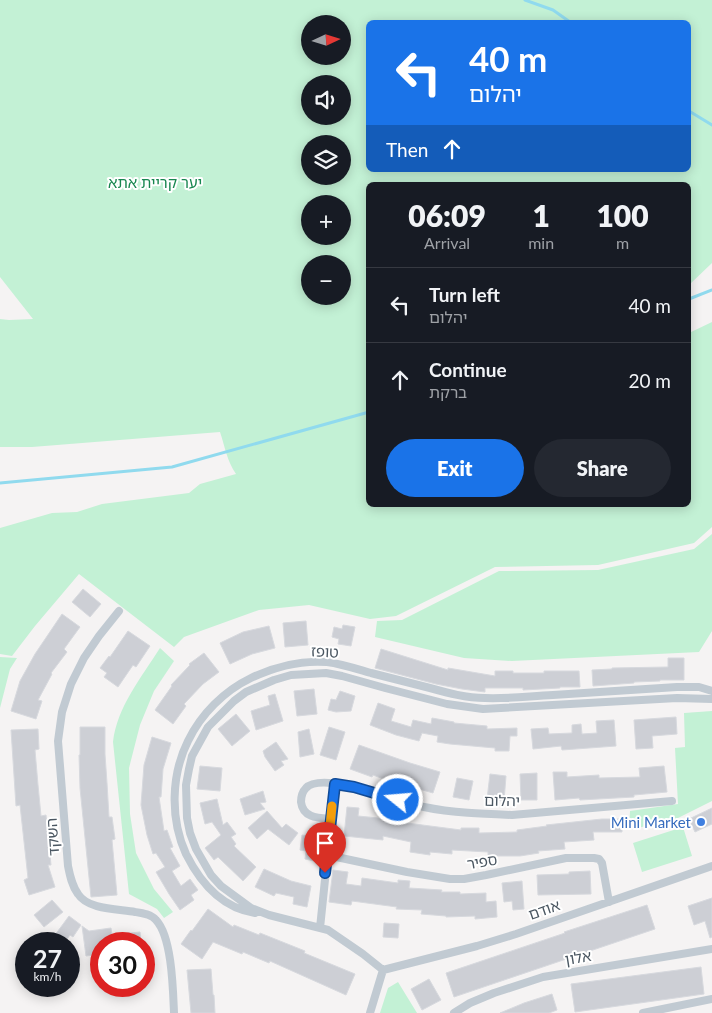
<!DOCTYPE html>
<meta charset="utf-8">
<style>
:root{--surface:#171b24;--page:#242831;--text:#f1f3f6;--muted:#9ea1a6;--line:#363941;--accent:#1a73e8}
body{margin:0;font-family:Lato,"Noto Sans Hebrew",sans-serif;background:var(--page);color:var(--text);height:100vh;display:flex;flex-direction:column;font-size:19px;white-space:nowrap}
*{box-sizing:border-box;margin:0}
p{font-size:16px;color:var(--muted)}
.icon{flex:none;width:28px;height:28px;fill:none;stroke:currentColor;stroke-width:2;stroke-linecap:round;stroke-linejoin:round}
.map{position:relative;flex:1;overflow:hidden}
.panel{position:absolute;left:366px;top:182px;width:325px;height:325px;display:flex;flex-direction:column;background:var(--surface);border-radius:8px;box-shadow:0 2px 12px #0003}
.panel>*{flex:none}
.hud{position:absolute;left:366px;top:20px;width:325px;height:152px;border-radius:8px;box-shadow:0 2px 12px #0003;background:#1a73e8;color:#fff;overflow:hidden}
.needle{width:32px;rotate:86deg}
.controls{position:absolute;left:301px;top:15px;display:grid;gap:10px}
.controls a{display:grid;place-items:center;width:50px;height:50px;border-radius:50%;background:var(--surface);box-shadow:0 2px 12px #0003;font-size:25px}
.speed{position:absolute;left:15px;top:932px;display:flex;gap:10px;font-size:25px;font-weight:700;text-align:center}
.speed>*{display:grid;place-content:center;width:65px;height:65px;border-radius:50%;background:var(--surface);box-shadow:0 2px 12px #0003;line-height:1}
.speed small{font-size:12px;font-weight:400}
.speed .limit{border:8px solid #d22;background:#fff;color:#111}
.pin{position:absolute;display:grid;place-items:center;width:42px;height:42px;color:#fff;margin:-51px -21px;border-radius:50% 50% 50% 0;rotate:-45deg;box-shadow:0 0 5px #0007}
.pin .icon{rotate:45deg}
.me{position:absolute;width:55px;margin:-28px;rotate:287deg;stroke-linejoin:round;filter:drop-shadow(0 0 4px #0008)}
.turn{display:flex;align-items:center;gap:18px;height:105px;padding:0 20px;font-size:22px}
.turn .icon{width:65px;height:65px;stroke-width:2.5}
.turn b{display:block;font-size:35px;line-height:42px}
.then{display:flex;align-items:center;height:48px;padding:0 20px;background:#0003;gap:10px;font-size:19px}
.eta{display:flex;justify-content:space-evenly;align-items:center;height:85px;text-align:center}
.eta b{font-size:30px;font-weight:800;line-height:35px}
.button{display:flex;gap:10px;margin-top:auto;padding:10px 20px}
.button a{flex:1;height:58px;border-radius:30px;background:var(--accent);color:#fff;font-size:20px;font-weight:800;line-height:58px;text-align:center}
.button a+a{background:var(--page);color:var(--text)}
ul{padding:0;list-style:none}
li{display:flex;align-items:center;gap:15px;height:75px;padding:0 20px;border-top:1px solid var(--line)}
li div{flex:1}
li b{display:block;font-size:19px}
li em{font-style:normal}
.map>svg:first-child{display:block}
</style>
<div class="map">
<svg width="712" height="1013" viewBox="0 0 712 1013">
<rect width="100%" height="100%" fill="#f5f3f3"/>
<path fill="#c3f1d5" fill-rule="evenodd" d="M0,0h712v263l-23,22v-100h-320v320h320v-172l23,-11v205l-18,16 -96,22 -103,2 -99,49 -26,3 -61,-14 -50,5 -75,27 -10,10 -95,-73 -44,52 -23,30 -12,-2v-126l52,-15 25,-1 25,-8 87,-11 11,-9 36,-10c-9,-13 -11,-27 -16,-42l-188,15h-32v-128l9,1 24,-1 -33,-42zM689,22v148h-320v-148zM310,24h32v32h-32zM310,84h32v32h-32zM310,144h32v32h-32zM310,204h32v32h-32zM310,264h32v32h-32z
M712,534v97l-13,21 -187,9 -48,-3 -89,-21 2,-16 25,-1 97,-49 99,-1 96,-21z
M160,648l14,13 -20,30 -14,34 -11,43 1,46 6,39 18,36 19,23 -9,6 -7,-9 -28,-15 -16,-152c4,-35 28,-64 47,-94z
M0,657l17,1 -7,11 -10,39z
M712,711v90l-36,18 -47,11 1,-19 48,-7 -3,-56 10,-1 -1,-34z
M683,827l9,29 -50,16 -9,-29z
M398,982l19,31h-37l8,-25z"/>
<g fill="none" stroke-linecap="round" stroke-linejoin="round">
<path stroke="#90daee" stroke-width="3" d="M525,0l28,10 17,12
M689,111l23,14
M689,299l23,-9
M0,483l172,-16 197,-55"/>
</g>
<path fill="#cdcfd5" stroke="#d7d9de" d="M83,589l18,15 -11,13 -18,-15z
M62,614l18,13 -16,22 3,3 -16,21 1,1 -14,26 4,1 -6,18 -25,-8 9,-30 15,-27z
M306,621l2,24 -23,2 -2,-24z
M343,625l12,2 -4,19 -13,-2 1,-5 -7,-2 2,-10 8,2z
M269,626l6,22 -23,6 -22,10 -10,-21 23,-11z
M128,631l22,15 -14,21 -3,-2 -15,22 -14,-10 3,-4 -7,-5 9,-12 1,1z
M381,649l67,21v-2l47,8v-5h18v2h31v-2h35l1,16h-20v1l-37,2v-2h-38v4l-23,-3 -26,-5 -61,-16z
M204,653l15,19 -16,12 -19,20 2,2 -13,18 -18,-14 17,-24 -1,-1 19,-20 -1,-1z
M668,658h16v22h-24v1l-26,1v1l-41,3 -1,-16 20,-1v-1l56,-1z
M314,689l3,25 -20,2 -3,-25z
M340,691l15,5 -4,15 -15,1 -8,-2 3,-11 5,1z
M275,694l8,27 -27,9 -5,-19 19,-6 -2,-9z
M378,703l17,6 -4,12 20,6 2,-7 18,4 1,-6 22,4v1l33,3v3l30,-1v8h-7l-1,15h-14v-3l-45,-4 -13,-2 1,-6 -16,-3 -3,8 -23,-6 -26,-10z
M236,714l14,17 -18,15 -14,-17z
M676,717l1,17 -25,2 1,12 -17,1 -2,-29z
M614,720l2,26 -54,4 -1,-4 -28,3 -2,-20 17,-1 1,6 23,-1v-8l9,-1 1,10 15,-1 -1,-12z
M80,727h25v27l2,29 2,34h3l3,22 -3,1 5,55 -26,2 -11,-109 -1,-33h1z
M329,727l16,5 -9,28 -16,-5z
M38,729l1,20 -4,1 3,35 3,31 5,-1 5,50h-3l7,22 -26,8 -5,-15 4,-2 -8,-73 -4,1 -5,-76z
M309,729l5,25 -14,3 -2,-25z
M152,737l19,6 -8,26 -2,28h-2l5,34 3,-1 6,17 -3,1 10,18 -8,5 9,15 9,-7 8,11 -7,5 3,5 -14,10 -11,-16 -13,-22 9,-5 -9,-14 -3,1 -6,-19 -6,-30 3,-40z
M276,742l12,17 -7,2 3,4 -9,6 -10,-14 -2,-6z
M359,745l51,18 30,9 -7,21 -31,-9v2l-29,-11 -1,2 -22,-8z
M200,766l22,2 -2,23 -23,-2z
M664,766l3,26 -33,3v2l-54,3 -1,-2 -24,2 -2,-28h14v5l32,-2v3l41,-1 -1,-9z
M537,773v27h-16l-1,-26z
M490,774l16,2 -2,25 -17,-2z
M457,778l16,3 -4,19 -16,-3z
M263,791l3,11 -6,1 5,6 -20,6 -5,-16z
M217,799l6,26 4,-3 9,12 -5,3 5,7 -2,2 22,21 -13,14 -25,-24 -4,3 -9,-12 16,-13 -9,-13 -7,2 -5,-21z
M347,807l12,1 -1,8 30,3 2,-9 12,2 -1,9 6,1v1l54,7v-2h18v5l38,-1v-2l30,-4 -1,-1 56,-6h20v13h-29l1,8 -30,2 1,7 -27,2 1,2 -19,3h-32v-4l-36,-2v4l-22,-2v3l-20,-3 1,-10 -28,-6v4l-39,-4z
M712,808v16l-17,8 -6,-13z
M267,811l15,17 4,-4 12,9 -9,12 -21,-16 -11,10 -9,-11z
M302,835l21,3 -4,24 -14,-3 1,-8 -6,-1z
M264,869l27,12 20,5 -4,21 -14,-3 1,-7 -18,-4 -2,3 -19,-9z
M333,870l15,2 -2,12 15,2 1,-8 36,5v-3l12,1 -1,7 33,2 -1,2h19v2l26,-1v9l10,-1 1,16 -22,2v-3l-29,1v-1l-25,-2 1,-4 -26,-1 1,-2 -45,-6 -1,4 -22,-3z
M590,871l1,23 -53,1 -1,-20 32,-1v-2z
M522,881l2,28 -11,1 -1,-9 -8,1 -2,-19z
M712,898v39l-2,1 -5,-17 -11,4 -6,-19z
M52,900l11,12 -19,15 -10,-12z
M647,905l8,24 -201,68 -8,-24 119,-40 -1,-1z
M208,909l25,18 1,-2 25,10 1,-2 45,18 -1,2 51,21 -9,21 -76,-34 -1,2 -26,-11 -1,2 -29,-12 -11,17 -21,-15 10,-14 1,1z
M69,916l12,9 -8,12 -3,-2 -5,7 -10,-7z
M384,923l15,1 -1,14 -15,-1z
M82,926l7,5 22,-3 1,7 28,-3 1,12h-17v-2l-23,2v10l-15,2z
M701,967l3,27 -129,18 -4,-28z
M211,969l2,26h1l1,18h-24l-4,-43z
M429,979l12,21 -19,10 -11,-21z
M552,994l5,16 -8,3h-49l24,-10z"/>
<g fill="none" stroke-linecap="round" stroke-linejoin="round">
<path stroke="#c1cad2" stroke-width="8" d="M119,611l-20,25 -15,22 -13,26 -9,28 -4,29 10,125c2,10 4,20 10,28 10,16 41,15 57,18 7,1 16,2 21,8 16,17 17,69 18,93
M331,819c-13,-1 -28,-1 -30,-17 0,-6 1,-10 5,-14 16,-18 95,14 118,19 29,6 59,7 88,8l160,-14
M327,855l80,17 43,7h14l22,-4 80,-17h28l5,1 3,4 7,39
M255,913c-33,-5 -55,-31 -69,-59 -16,-35 -15,-79 2,-113 13,-27 36,-50 63,-63 23,-11 50,-18 76,-16 15,2 30,7 44,11 20,5 39,10 59,15 18,5 36,10 55,10 23,1 45,-2 68,-3 41,-3 83,-5 124,-8h22l13,4
M320,928l15,-145
M383,970l-20,-16 -35,-24 -59,-15 -18,-7 -30,-22 -10,-11 -15,-26 -6,-16 -3,-15 -1,-33 3,-16 3,-13 16,-29 26,-26 12,-9 28,-12 17,-5 35,-2 16,3 43,12 62,16 36,5 194,-11 35,1
M383,970l94,-24 39,-12 196,-68
M370,1013l13,-43
M454,1013l16,-10 24,-10 49,-16 169,-28
M643,1013l69,-14"/>
</g>
<g fill="none" stroke-linecap="round" stroke-linejoin="round">
<g stroke="#114b97" stroke-width="12">
<path id="route" d="M325,873l10,-89 19,3 44,13"/>
</g>
<use href="#route" stroke="#1a73e8" stroke-width="9"/>
<path stroke="#f59e0b" stroke-width="9" d="M329,837l3,-31"/>
</g>
<circle fill="#3f7fe0" stroke="#fff" stroke-width="2" cx="701" cy="822" r="5"/>
<g text-anchor="middle" dominant-baseline="central" stroke-width="4" stroke-linejoin="round" paint-order="stroke">
<g font-size="15" fill="#17864f" stroke="#fff">
<text x="155" y="182">יער קריית אתא</text>
</g>
<g font-size="15" fill="#4a5661" stroke="#fff">
<text transform="translate(325 651) rotate(3)">טופז</text>
<text transform="translate(502 800) rotate(1)">יהלום</text>
<text transform="translate(52 837) rotate(-94)">השקד</text>
<text transform="translate(482 861) rotate(-10)">ספיר</text>
<text transform="translate(544 909) rotate(-19)">אודם</text>
<text transform="translate(578 957) rotate(-9)">אלון</text>
</g>
<g font-size="15" fill="#366cbe" stroke="#fff" text-anchor="end">
<text x="691" y="822">Mini Market</text>
</g>
</g>
</svg>
<div class="controls">
<a><svg class="needle" viewBox="-14 -14 28 28"><path d="M0-13l5 13h-10z" fill="#e53935"/><path d="M0 13l5-13h-10z" fill="#9ea1a6"/></svg></a>
<a><svg class="icon" aria-label="sound" viewBox="0 0 24 24"><path d="M4 9h4l5-4v14l-5-4H4zM17 9q2 3 0 6"/></svg></a>
<a><svg class="icon" aria-label="layers" viewBox="0 0 24 24"><path d="M12 4l9 5-9 5-9-5zM3 14l9 5 9-5"/></svg></a>
<a>+</a>
<a>−</a>
</div>
<div class="speed"><div>27<small>km/h</small></div><div class="limit">30</div></div>
<div class="pin" style="left:325px;top:873px;background:#d93025"><svg class="icon" aria-label="arrive" viewBox="0 0 24 24"><path d="M6 21V4h12l-3 4 3 4H6"/></svg></div>
<svg class="me" style="left:398px;top:800px" viewBox="-20 -20 40 40"><circle r="17" fill="#1a73e8" stroke="#fff" stroke-width="3"/><path d="M0-11L8 9 0 5-8 9z" fill="#fff"/></svg>
<div class="hud">
<div class="turn"><svg class="icon" aria-label="left" viewBox="0 0 24 24"><path d="M17 20v-9H6M10 6l-5 5 5 5"/></svg><div><b>40 m</b>יהלום</div></div>
<div class="then">Then<svg class="icon" aria-label="ahead" viewBox="0 0 24 24"><path d="M12 20V5M6 11l6-6 6 6"/></svg></div>
</div>
<section class="panel">
<div class="eta">
<div><b>06:09</b><p>Arrival</p></div>
<div><b>1</b><p>min</p></div>
<div><b>100</b><p>m</p></div>
</div>
<ul>
<li><svg class="icon" aria-label="left" viewBox="0 0 24 24"><path d="M17 20v-9H6M10 6l-5 5 5 5"/></svg><div><b>Turn left</b><p>יהלום</p></div><em>40 m</em></li>
<li><svg class="icon" aria-label="ahead" viewBox="0 0 24 24"><path d="M12 20V5M6 11l6-6 6 6"/></svg><div><b>Continue</b><p>ברקת</p></div><em>20 m</em></li>
</ul>
<div class="button"><a>Exit</a><a>Share</a></div>
</section>
</div>
